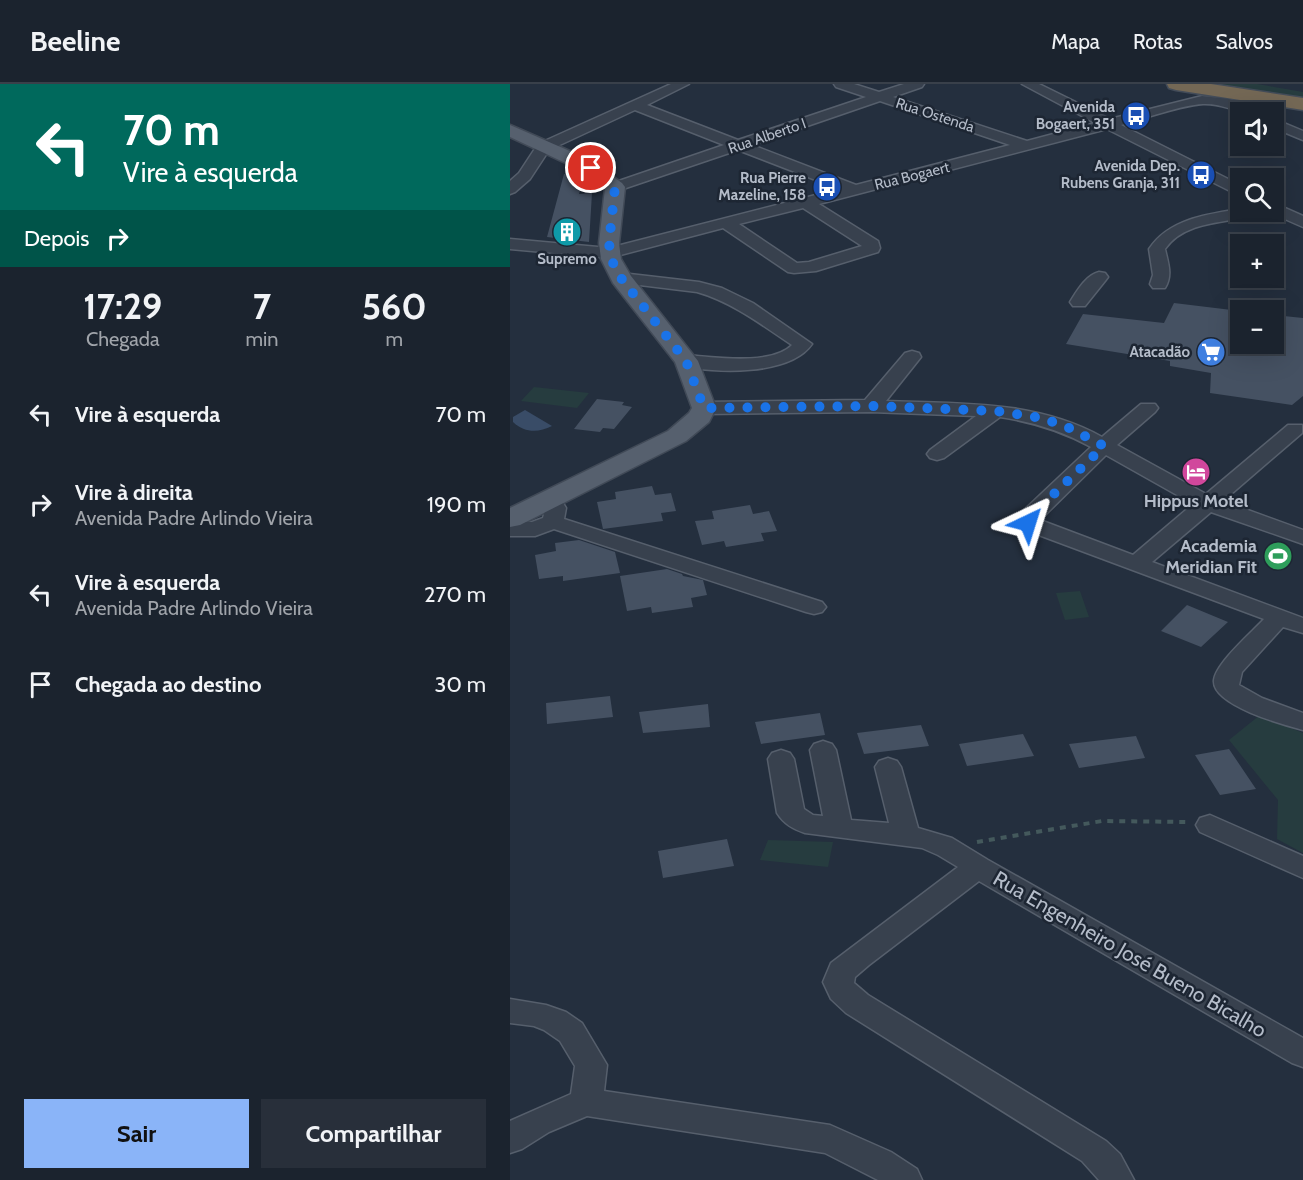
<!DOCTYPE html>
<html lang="pt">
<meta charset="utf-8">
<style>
:root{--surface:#1b232e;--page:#282f3a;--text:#f1f3f6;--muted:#a0a4aa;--line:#39404a;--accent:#8ab4f8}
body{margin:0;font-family:Cabin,sans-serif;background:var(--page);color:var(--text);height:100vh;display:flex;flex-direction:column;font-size:22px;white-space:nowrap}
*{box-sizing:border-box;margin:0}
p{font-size:20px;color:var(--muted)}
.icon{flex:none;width:33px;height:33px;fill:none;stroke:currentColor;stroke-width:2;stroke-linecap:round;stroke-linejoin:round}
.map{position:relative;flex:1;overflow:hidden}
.side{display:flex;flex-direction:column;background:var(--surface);width:510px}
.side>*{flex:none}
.hud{background:#00695c;color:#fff;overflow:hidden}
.controls{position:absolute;left:720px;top:18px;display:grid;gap:12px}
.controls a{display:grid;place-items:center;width:54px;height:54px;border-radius:0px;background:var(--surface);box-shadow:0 6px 24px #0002,0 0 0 2px var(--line);font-size:30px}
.pin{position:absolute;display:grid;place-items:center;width:51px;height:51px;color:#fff;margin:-26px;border:3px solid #fff;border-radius:50%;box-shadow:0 2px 6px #0007}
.me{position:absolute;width:66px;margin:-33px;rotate:41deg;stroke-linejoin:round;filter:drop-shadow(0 0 4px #0008)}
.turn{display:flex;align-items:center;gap:21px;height:126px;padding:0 24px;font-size:27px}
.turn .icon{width:78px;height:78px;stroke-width:2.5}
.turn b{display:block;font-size:42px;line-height:51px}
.then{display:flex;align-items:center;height:57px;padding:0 24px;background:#0003;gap:12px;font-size:22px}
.eta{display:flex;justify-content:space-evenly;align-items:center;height:102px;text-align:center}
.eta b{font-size:36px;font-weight:800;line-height:42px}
.button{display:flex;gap:12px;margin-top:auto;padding:12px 24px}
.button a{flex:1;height:69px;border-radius:0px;background:var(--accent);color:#111;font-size:24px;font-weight:800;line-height:69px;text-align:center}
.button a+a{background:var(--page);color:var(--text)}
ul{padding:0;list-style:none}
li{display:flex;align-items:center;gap:18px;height:90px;padding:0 24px}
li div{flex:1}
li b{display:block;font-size:22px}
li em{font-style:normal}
header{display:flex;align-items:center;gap:36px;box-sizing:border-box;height:84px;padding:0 30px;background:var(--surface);border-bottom:2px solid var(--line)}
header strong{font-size:28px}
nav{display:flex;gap:33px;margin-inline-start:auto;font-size:21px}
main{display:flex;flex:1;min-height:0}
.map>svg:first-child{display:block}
</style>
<header>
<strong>Beeline</strong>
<nav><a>Mapa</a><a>Rotas</a><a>Salvos</a></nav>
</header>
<main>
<section class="side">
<div class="hud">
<div class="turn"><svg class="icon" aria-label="left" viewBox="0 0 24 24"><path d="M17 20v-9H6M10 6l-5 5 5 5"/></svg><div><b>70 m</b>Vire à esquerda</div></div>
<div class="then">Depois<svg class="icon" aria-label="right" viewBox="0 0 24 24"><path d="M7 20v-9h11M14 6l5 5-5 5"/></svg></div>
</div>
<div class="eta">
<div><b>17:29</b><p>Chegada</p></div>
<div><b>7</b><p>min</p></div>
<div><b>560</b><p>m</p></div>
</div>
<ul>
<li><svg class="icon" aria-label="left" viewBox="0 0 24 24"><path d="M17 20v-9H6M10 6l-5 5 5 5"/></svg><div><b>Vire à esquerda</b></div><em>70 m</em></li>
<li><svg class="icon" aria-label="right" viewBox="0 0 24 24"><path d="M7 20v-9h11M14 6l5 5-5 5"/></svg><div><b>Vire à direita</b><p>Avenida Padre Arlindo Vieira</p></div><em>190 m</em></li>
<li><svg class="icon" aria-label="left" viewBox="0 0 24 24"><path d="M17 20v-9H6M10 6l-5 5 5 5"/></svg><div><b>Vire à esquerda</b><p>Avenida Padre Arlindo Vieira</p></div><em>270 m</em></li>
<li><svg class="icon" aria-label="arrive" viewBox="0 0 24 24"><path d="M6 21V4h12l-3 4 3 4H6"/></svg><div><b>Chegada ao destino</b></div><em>30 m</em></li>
</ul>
<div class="button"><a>Sair</a><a>Compartilhar</a></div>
</section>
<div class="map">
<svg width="793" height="1096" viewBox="0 0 793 1096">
<rect width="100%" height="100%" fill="#242f3e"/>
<path fill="#263c3f" d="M696,0h51l46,8v7z
M24,303l55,6 -12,15 -56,-7z
M570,507l9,26 -24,3 -9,-27z
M750,631l43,18v120l-26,-14 1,-39 -49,-60z
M258,756l65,2 -5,25 -68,-7z"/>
<path fill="#394c67" d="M15,326l27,16c-14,7 -27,7 -39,-4v-5z"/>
<path fill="#455162" d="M54,90h16l4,3 -5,17 13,-1 -3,49 -42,-5z
M664,219l66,8v33h34v-29l29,3v78l-11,9 -82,-12 1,-20 -41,-7v-5l-104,-17 17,-30 81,9z
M87,315l27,3 -2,3 10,2 -18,22 -11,-1 -3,4 -26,-3z
M142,402l3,9 16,-2 5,18 -15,2 2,8 -60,8 -6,-27 19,-3 -1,-7z
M240,421l3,9 16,-3 8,20 -16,2 3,8 -38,6 -2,-6 -22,4 -7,-24 19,-2 -2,-8z
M69,456l36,12 5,21 -57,8v-5l-24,3 -4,-24 21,-4 -1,-8z
M157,485l15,5 1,2 20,4 4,15 -16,3 2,9 -41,6 -1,-6 -24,4 -7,-35z
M677,521l41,17 -27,25 -40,-16z
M100,612l3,21 -66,7 -1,-21z
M198,620l2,23 -67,6 -4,-21z
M310,629l5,22 -64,9 -6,-22z
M411,641l8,21 -65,8 -7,-21z
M513,650l11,22 -67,10 -8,-22z
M626,652l9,22 -66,10 -10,-24z
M719,665l27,40 -36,6 -25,-40z
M217,755l7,27 -71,12 -5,-27z"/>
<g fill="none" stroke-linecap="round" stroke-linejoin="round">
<g stroke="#565f6c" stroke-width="3">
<path id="minor" d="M161,0h18l-42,21 91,35 128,-43 -30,-10 -2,-3h20l25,8 25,-8h20l-2,3 -29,10 134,44 68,-18 -73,-39h17l71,35 92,-23 27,3 26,10 2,3c-21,2 -33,-9 -54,-8 -21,1 -60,15 -82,21l119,60v11l-133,-67 -288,75 59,37 2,7 -2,4 -62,19 -22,2 -6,-1 -65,-44 -114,30 -99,-9v-10l99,9 230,-59 -101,-39 -118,40h-10l-3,-3 3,-3 114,-39 -89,-35 -86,40 -19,29 -15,13 -5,2v-13l9,-8 19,-29zM370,17l130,44 -154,40 -104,-40zM293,124l59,38 -53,16 -12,1 -58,-39z
M764,35l29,12v9l-29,-12z
M764,119l29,13v11l-34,-15h5z
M730,125v3h21l-2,3c-31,8 -74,5 -94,34 3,14 8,26 0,39h-12l-3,-4 3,-9 -4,-26c20,-30 58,-35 91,-40z
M589,188l6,1 3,4 -3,4 -20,25h-12l-3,-4c7,-11 16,-27 29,-30z
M111,189l78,9 23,6 31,15 59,41c-22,32 -98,30 -133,21l-2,-4 2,-4 7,-2c28,2 85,11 106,-10 -30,-20 -60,-43 -95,-53l-82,-10 -3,-4 3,-4z
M402,267l7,2 2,4 -35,44c74,3 150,-1 216,36l39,-33h14l3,4 -3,4 -38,33 89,49 82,-69h14v8l-79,68 80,29v14l-92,-32 -59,50 151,56v15l-20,-6 -41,45 -3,13 23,13 41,15v17c-19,-5 -92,-25 -89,-50 2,-17 38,-48 50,-61l-244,-91 -3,-5 5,-11 69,-65c-29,-16 -58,-25 -91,-30l-56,41 -7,2 -7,-2 -3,-4 3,-4 46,-34 -105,-4 -167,2 -7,-2 -3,-4 3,-4 7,-2 161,-2 40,-47zM596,371l87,49 -60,51 -93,-35z
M45,418l8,1 3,5 -2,11 258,83 4,5 -4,5 -8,2 -8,-2 -252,-83 -19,7h-25v-14h22l11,-4 4,-15z
M313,657l9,3 4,6 15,70 38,3 -14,-56 4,-6 9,-3 9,3 4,6 17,61 34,10 36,22 315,178v29l-11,-4 -313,-182 -110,84 -14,12 -1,6 14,12 238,146 14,13 14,26h-35l-17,-19 -236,-148 -15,-14 -8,-17 8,-19 127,-96 -20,-12 -16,-7 -117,-15c-12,-4 -21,-9 -28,-20l-9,-54 4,-6 9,-3 9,3 4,6 10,50 9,6 10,1 -13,-66 4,-6z
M700,731l93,41v22l-103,-46 -4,-7 4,-7z
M0,915l36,6 20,7 16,11 25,42 -3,26 226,34 61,27 26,17 5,11h-44l-53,-27 -238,-37 -38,16 -27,17 -12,4v-32l61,-27 4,-28 -15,-25 -16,-11 -10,-4 -24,-3z"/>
</g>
<g stroke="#414a57" stroke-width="3">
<path id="major" d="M0,41l78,34 34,24 3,4 -6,56 2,16 10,17 67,85 18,47 -7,14 -23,19 -166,84 -10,2v-19l158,-77 21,-18 3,-5 -17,-46 -62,-79 -12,-24 -2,-16 6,-55 -31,-21 -64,-30z"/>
</g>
<g stroke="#434c59" stroke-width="3">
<path id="highway" d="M657,0h44l92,14v12l-127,-20 -7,-2z"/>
</g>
<path stroke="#44595c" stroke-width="4" stroke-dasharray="6 6" stroke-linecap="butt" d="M467,758l125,-21 88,1"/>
<use href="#minor" fill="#38414e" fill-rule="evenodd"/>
<use href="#major" fill="#56606e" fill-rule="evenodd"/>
<use href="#highway" fill="#746855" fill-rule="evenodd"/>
</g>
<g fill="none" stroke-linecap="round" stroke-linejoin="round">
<path stroke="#1a73e8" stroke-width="10" stroke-dasharray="0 18" d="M81,84l18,12 6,7 -6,56 2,16 10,19 65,83 18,47 167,-2 125,5 46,7 27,10 35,18 -74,71 -2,6"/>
</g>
<defs>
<g id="bus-disc" transform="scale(1.5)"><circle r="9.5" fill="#1a4fb4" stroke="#1d2633"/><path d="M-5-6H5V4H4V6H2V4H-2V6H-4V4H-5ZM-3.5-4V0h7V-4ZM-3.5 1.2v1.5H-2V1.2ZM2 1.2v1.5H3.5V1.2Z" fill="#fff"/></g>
<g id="building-disc" transform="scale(1.5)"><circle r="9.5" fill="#0f9aa8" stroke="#1d2633"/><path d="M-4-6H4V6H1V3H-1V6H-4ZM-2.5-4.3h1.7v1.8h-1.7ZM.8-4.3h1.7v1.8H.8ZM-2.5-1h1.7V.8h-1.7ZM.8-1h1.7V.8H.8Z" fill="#fff"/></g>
<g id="supermarket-disc" transform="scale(1.5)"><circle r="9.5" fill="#3f7fe0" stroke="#1d2633"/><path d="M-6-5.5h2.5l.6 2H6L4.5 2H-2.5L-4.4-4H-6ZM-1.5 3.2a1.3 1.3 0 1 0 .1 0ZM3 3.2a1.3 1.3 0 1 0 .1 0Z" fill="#fff"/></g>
<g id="hotel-disc" transform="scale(1.5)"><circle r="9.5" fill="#d1479c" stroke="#1d2633"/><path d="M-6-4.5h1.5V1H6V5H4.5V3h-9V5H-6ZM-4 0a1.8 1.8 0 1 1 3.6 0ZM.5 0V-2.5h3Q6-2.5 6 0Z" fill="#fff"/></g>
<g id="stadium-disc" transform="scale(1.5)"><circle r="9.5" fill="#2e9e5b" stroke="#1d2633"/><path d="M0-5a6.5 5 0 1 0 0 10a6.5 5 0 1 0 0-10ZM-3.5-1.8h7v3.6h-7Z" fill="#fff"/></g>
</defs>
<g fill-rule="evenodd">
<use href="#bus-disc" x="626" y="32"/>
<use href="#bus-disc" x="691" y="91"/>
<use href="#bus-disc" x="317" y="103"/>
<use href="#building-disc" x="57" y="148"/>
<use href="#supermarket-disc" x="701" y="268"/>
<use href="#hotel-disc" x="686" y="388"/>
<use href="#stadium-disc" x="768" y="472"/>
</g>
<g text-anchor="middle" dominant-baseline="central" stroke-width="5" stroke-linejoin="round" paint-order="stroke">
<g font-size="15" font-weight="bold" fill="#b4bcc9" stroke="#1d2633" text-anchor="end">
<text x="605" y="23">Avenida<tspan x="605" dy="17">Bogaert, 351</tspan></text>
<text x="670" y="82">Avenida Dep.<tspan x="670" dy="17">Rubens Granja, 311</tspan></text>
<text x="296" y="94">Rua Pierre<tspan x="296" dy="17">Mazeline, 158</tspan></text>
<text x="57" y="175" text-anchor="middle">Supremo</text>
<text x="680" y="268">Atacadão</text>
</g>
<g font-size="15" fill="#b4bcc9" stroke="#1d2633">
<text transform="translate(425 31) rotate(18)">Rua Ostenda</text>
<text transform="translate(257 52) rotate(-19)">Rua Alberto I</text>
<text transform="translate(402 92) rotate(-14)">Rua Bogaert</text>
</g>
<g font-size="18" font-weight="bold" fill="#b4bcc9" stroke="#1d2633">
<text x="686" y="417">Hippus Motel</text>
<text x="747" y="462" text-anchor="end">Academia<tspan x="747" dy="21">Meridian Fit</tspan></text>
</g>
<g font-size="21" fill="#b4bcc9" stroke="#1d2633">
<text transform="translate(620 870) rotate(30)">Rua Engenheiro José Bueno Bicalho</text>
</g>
</g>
</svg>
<div class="controls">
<a><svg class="icon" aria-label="sound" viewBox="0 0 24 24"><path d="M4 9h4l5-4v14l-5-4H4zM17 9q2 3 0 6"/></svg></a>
<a><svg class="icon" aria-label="search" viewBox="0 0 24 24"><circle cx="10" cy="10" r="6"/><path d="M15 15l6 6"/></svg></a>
<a>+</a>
<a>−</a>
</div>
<div class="pin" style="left:81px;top:84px;background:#d93025"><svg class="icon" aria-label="arrive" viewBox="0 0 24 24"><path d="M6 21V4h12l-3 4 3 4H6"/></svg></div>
<svg class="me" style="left:518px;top:439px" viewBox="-20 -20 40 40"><path d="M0-17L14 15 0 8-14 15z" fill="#1a73e8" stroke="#fff" stroke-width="4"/></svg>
</div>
</main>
